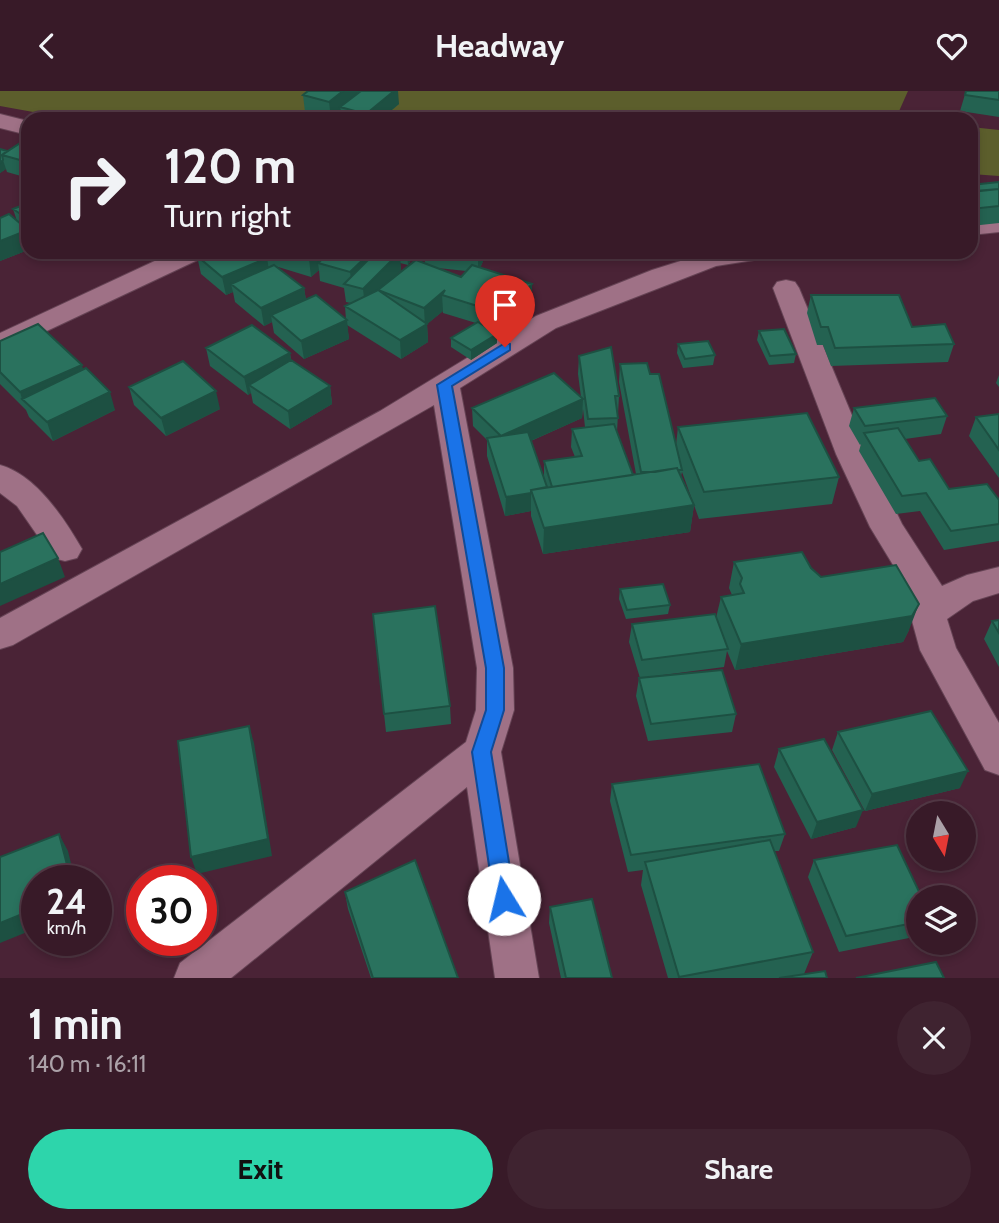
<!DOCTYPE html>
<meta charset="utf-8">
<style>
:root{--surface:#381a28;--page:#3f2330;--text:#f1f3f6;--muted:#aba1a8;--line:#523845;--accent:#2dd5ab}
body{margin:0;font-family:Cabin,sans-serif;background:var(--page);color:var(--text);height:100vh;display:flex;flex-direction:column;font-size:26px;white-space:nowrap}
*{box-sizing:border-box;margin:0}
p{font-size:23px;color:var(--muted)}
.icon{flex:none;width:38px;height:38px;fill:none;stroke:currentColor;stroke-width:2;stroke-linecap:round;stroke-linejoin:round}
.map{position:relative;height:887px;overflow:hidden}
.details{display:flex;flex-direction:column;background:var(--surface);flex:1}
.details>*{flex:none}
.banner{position:absolute;left:21px;top:21px;width:957px;height:147px;border-radius:21px;box-shadow:0 4px 10px #0003,0 0 0 2px var(--line);background:#381a28;color:var(--text);overflow:hidden}
.needle{width:46px;rotate:170deg}
.buttons{position:absolute;left:906px;top:710px;display:grid;gap:14px}
.buttons a{display:grid;place-items:center;width:70px;height:70px;border-radius:50%;background:var(--surface);box-shadow:0 4px 10px #0003,0 0 0 2px var(--line);font-size:35px}
.speed{position:absolute;left:21px;top:774px;display:flex;gap:14px;font-size:35px;font-weight:700;text-align:center}
.speed>*{display:grid;place-content:center;width:91px;height:91px;border-radius:50%;background:var(--surface);box-shadow:0 4px 10px #0003,0 0 0 2px var(--line);line-height:1}
.speed small{font-size:18px;font-weight:400}
.speed .limit{border:10px solid #d22;background:#fff;color:#111}
.pin{position:absolute;display:grid;place-items:center;width:60px;height:60px;color:#fff;margin:-72px -30px;border-radius:50% 50% 50% 0;rotate:-45deg;box-shadow:0 0 7px #0007}
.pin .icon{rotate:45deg}
.me{position:absolute;width:77px;margin:-38px;rotate:351deg;stroke-linejoin:round;filter:drop-shadow(0 0 5px #0008)}
.turn{display:flex;align-items:center;gap:24px;height:147px;padding:0 28px;font-size:32px}
.turn .icon{width:91px;height:91px;stroke-width:2.5}
.turn b{display:block;font-size:49px;line-height:60px}
.round{display:grid;place-items:center;flex:none;width:74px;height:74px;border-radius:37px;background:var(--page)}
.overview{display:flex;align-items:center;justify-content:space-between;height:119px;padding:0 28px}
h1{font-size:42px;font-weight:700;line-height:52px}
.button{display:flex;gap:14px;margin-top:auto;padding:14px 28px}
.button a{flex:1;height:80px;border-radius:42px;background:var(--accent);color:#111;font-size:28px;font-weight:700;line-height:80px;text-align:center}
.button a+a{background:var(--page);color:var(--text)}
header{display:flex;justify-content:space-between;align-items:center;height:91px;padding:0 28px;background:var(--surface);font-size:32px;font-weight:700}
.map>svg:first-child{display:block}
</style>
<header><svg class="icon" aria-label="back" viewBox="0 0 24 24"><path d="M15 5l-7 7 7 7"/></svg>Headway<svg class="icon" aria-label="heart" viewBox="0 0 24 24"><path d="M12 20l-8-8c-3-5 5-10 8-4 3-6 11-1 8 4z"/></svg></header>
<div class="map">
<svg width="999" height="887" viewBox="0 0 999 887">
<rect width="100%" height="100%" fill="#4a2336"/>
<path fill="#5c5e2c" d="M0,0h908l-12,27 8,1h-832l-72,-13z
M971,36l28,3v46l-28,-2z"/>
<g fill="none" stroke-linecap="round" stroke-linejoin="round">
<g stroke="#654354" stroke-width="2">
<path id="minor" d="M0,23l28,7v14l-28,-7z
M999,125v16l-28,3v-16z
M174,161h34l-4,5 -204,96v-20z
M709,161h69l-4,5 -58,9 -160,62 -96,60 53,280 1,42 -13,42 38,226h-44l-28,-191 -236,191h-57l6,-15 286,-221 10,-32 1,-42 -43,-263 -421,240 -13,4v-31l380,-207 156,-95 116,-46z
M786,189l9,2 4,6 69,166 34,70 40,62 25,-11 32,-8v26l-26,8 -26,18 9,29 43,75v52l-14,-5 -65,-120 -9,-33 7,-11 -48,-79 -34,-73 -63,-166 4,-6z
M0,374c36,10 64,53 82,84l-5,9 -12,3 -12,-3 -36,-52 -17,-13z"/>
</g>
<use href="#minor" fill="#9f7186" fill-rule="evenodd"/>
</g>
<path fill="#246251" fill-rule="evenodd" d="M308,0h52v1l39,12 -18,15h-40v-8l-10,7 -26,-6 -2,-17z
M966,0h33v26l-39,-6z
M28,47v40l-21,-6 -1,-3 -6,4v-24l7,2z
M999,91v41l-28,3v-41z
M28,112v47l-28,11v-43l17,3 -4,-12z
M140,161h28l-16,8z
M207,161h209l-8,13 -8,-2 1,7 -8,8 32,-15 -1,-11h63l-7,16 52,16v18l-29,30 -19,-6 13,8v9l-26,17 -20,-13v-9l25,-15 -33,-10v-2l-16,13 1,18 -27,17 -54,-34 2,14 -45,20 -30,-26 -2,-11 -8,4 -29,-24 -2,-10 -7,3 -25,-21 -4,-18zM275,175l36,11 8,-7 1,11 24,7 2,14 5,1 -6,3 1,14 -40,-20 -2,-12zM438,177l28,3 -5,6z
M811,204l101,32 42,17 -6,18 -117,4 -8,-21h-6l-10,-32z
M759,240l37,23 -2,9 -25,2 -12,-25z
M0,250l83,29 32,40 -62,31 -24,-24 -3,-7 -26,-26z
M678,253l37,11 -2,10 -30,3 -6,-15z
M206,257l84,5 1,7 39,26 2,18 -42,25 -37,-26 -2,-10 -3,2 -38,-29z
M579,265l40,40 -2,36 16,43 3,-1 -17,-92 1,-18 30,10 26,71 2,-18 161,50 -7,27 -133,15 -5,-14 -4,27 -147,22 -12,-38v-5l-26,5 -18,-60v-16l-14,-14 -1,-18 109,-11 -3,-23zM583,318l2,18 -13,2 -1,18 4,10 -31,4v16l-13,-36 51,-23zM682,381l12,33 -13,-29z
M999,284v12l-3,-4z
M129,296l91,22 -54,27 -32,-31z
M854,317l93,8 -6,18 -36,5 14,22 30,28 50,11v41l-55,9 -24,-39 -24,3 -37,-63 2,-7 -1,1 -11,-19z
M999,323v64l-30,-42 7,-19z
M734,471l77,6 10,9 88,53 -6,12 -168,28 -8,-19 -3,16 -84,11 -11,-36 3,-18 84,-6 5,-21 11,-2 -3,-7z
M620,498l50,16 -2,9 -42,5 -7,-20z
M373,523l77,92 1,18 -65,8z
M999,529v47l-15,-28 8,-18z
M639,587l97,36 -4,18 -84,9 -12,-45z
M838,641l122,56 -95,23 -33,-61z
M779,658l77,78 -45,12 -37,-72z
M612,693l173,50 -6,17h-5l39,101 -9,22 23,4h-159l-27,-93 2,-15 -15,2 -18,-71z
M814,769l105,38v38l-80,16 -31,-75z
M345,802l113,85h-87l-23,-69z
M550,816l62,71h-51l-12,-55z"/>
<path fill="#1d5042" d="M343,0h17v5l-20,11 1,4 -10,7 -2,-16z
M394,0h4l1,13 -18,15h-15v-5z
M3,69l3,9 -6,4v-10z
M28,139v20l-28,11v-20z
M150,161h18l-16,8z
M317,161h12l-11,11 1,7 -8,7 -2,-18z
M371,161h6l-25,34 -2,-14z
M400,161l1,18 -36,37 -2,-18z
M407,161h9l-8,13z
M479,161h8l-9,21v-18z
M267,167l3,18 -39,8 2,8 -7,3 -4,-18z
M532,193v18l-29,30v-18z
M304,197l3,18 -36,9 1,7 -8,4 -3,-18z
M445,199l-3,5 1,16 -17,14 1,-1 1,18 -27,17 -1,-19 25,-14 -1,-18z
M347,229l2,19 -45,20 -3,-18z
M497,243v9l-26,17v-10z
M290,262l2,18 -43,14 2,8 -3,2 -4,-18z
M82,274l5,19 -65,15 -2,-7z
M330,295l2,18 -42,25 -2,-18z
M216,300l4,18 -54,27 -5,-18z
M110,301l5,18 -62,31 -6,-19z
M583,308l-1,19 -81,36v-18z
M531,402v18l-26,5 1,-19z
M694,414l-4,27 -147,22 1,-26z
M58,467l7,19 -65,29v-22z
M919,513l-10,26 -6,12 -168,28 6,-26z
M249,635l5,17 18,113 -75,18 -6,-17z
M968,680l-8,17 -95,23 7,-17z
M863,719l-7,17 -45,12 6,-17z
M59,743l9,17 7,29h-4z
M37,817v20l-37,15v-20z"/>
<path fill="#2a725e" stroke="#1d5042" stroke-width="2" d="M308,0h35l-14,11 -26,-7z
M361,0h33l-28,23 -26,-7z
M966,0h33v9l-34,-5z
M28,47l-1,24 -25,-7z
M0,58l7,2 -5,4 1,5 -3,3z
M999,91v7l-24,2 -4,-4v-2z
M999,98v17l-28,3v-17z
M28,112v16l-15,-10z
M9,123l19,16 -28,11v-23z
M207,161h52l8,6 -45,19 -25,-21z
M285,161h32l-8,7z
M330,161h41l-21,20 -32,-9z
M376,161h24l-37,37 -19,-5z
M453,161h26l-1,3z
M416,169l45,17 11,-12 60,19 -29,30 -61,-19 3,-5 -21,18 -46,-18z
M274,174l30,23 -43,20 -30,-24z
M378,199l49,34 -27,16 -55,-34z
M316,204l31,25 -46,21 -30,-26z
M811,204h88l13,32 33,-3 9,20 -119,4 -7,-21h-7z
M478,231l19,12 -26,16 -20,-12z
M38,233l44,41 -62,27 -20,-20v-31z
M252,234l38,28 -46,24 -38,-29z
M784,238l12,25 -26,2 -11,-25z
M708,250l7,14 -30,4 -7,-15z
M611,256l8,49h-4l3,22 -30,1 -9,-63z
M291,269l39,26 -42,25 -39,-26z
M183,270l33,30 -55,27 -32,-31z
M647,272l3,11h9l23,96h-4l-1,-2 -22,4h-14l-21,-108z
M86,277l24,24 -63,30 -25,-23z
M554,282l29,26 -82,37 -29,-28z
M935,307l12,18 -82,10 -11,-18z
M807,322l32,64 -135,15 -26,-65z
M999,323v36l-23,-33z
M614,333l19,51 -81,12 -8,-26 38,-5 -10,-27z
M898,337l21,33 11,-2 19,30 38,-5 12,16v24l-48,7 -25,-38 -24,3 -38,-63z
M528,341l19,55 -16,3v3l-25,4 -19,-59z
M677,377l17,37 -150,23 -13,-38z
M43,442l15,25 -58,26v-32z
M802,461l9,16 10,9 75,-12 23,39 -7,12 -171,28 -20,-47 23,-4 -4,-9 2,-6 -8,-16z
M663,493l7,21 -43,5 -7,-21z
M435,515l15,100 -66,8 -11,-100z
M715,523l13,35 -86,11 -10,-36z
M999,529v13l-7,-12z
M722,579l14,44 -85,10 -12,-46z
M931,620l37,60 -96,23 -34,-62z
M249,635l19,113 -77,18 -13,-116z
M824,648l39,71 -46,12 -38,-73z
M759,673l26,70 -154,21 -19,-71z
M59,743l12,46h-34v28l-37,15v-66z
M770,749l43,112 -134,25 -34,-115z
M897,754l25,53h-3v24l-73,14 -32,-76z
M415,769l43,118h-85l-28,-86z
M592,808l20,79h-46l-16,-71z
M936,871l8,16h-88z
M825,880l2,7h-48z"/>
<path fill="#1a73e8" stroke="#114b97" stroke-width="2" d="M505,252l5,1v6l-58,36 52,282v42l-13,42 24,147 -3,7 -8,3 -7,-3 -3,-7 -22,-147 14,-42v-42l-49,-283z"/>
</svg>
<div class="buttons">
<a><svg class="needle" viewBox="-14 -14 28 28"><path d="M0-13l5 13h-10z" fill="#e53935"/><path d="M0 13l5-13h-10z" fill="#aba1a8"/></svg></a>
<a><svg class="icon" aria-label="layers" viewBox="0 0 24 24"><path d="M12 4l9 5-9 5-9-5zM3 14l9 5 9-5"/></svg></a>
</div>
<div class="speed"><div>24<small>km/h</small></div><div class="limit">30</div></div>
<div class="pin" style="left:505px;top:256px;background:#d93025"><svg class="icon" aria-label="arrive" viewBox="0 0 24 24"><path d="M6 21V4h12l-3 4 3 4H6"/></svg></div>
<svg class="me" style="left:504px;top:808px" viewBox="-20 -20 40 40"><circle r="19" fill="#fff"/><path d="M0-13L10 11 0 6-10 11z" fill="#1a73e8"/></svg>
<div class="banner">
<div class="turn"><svg class="icon" aria-label="right" viewBox="0 0 24 24"><path d="M7 20v-9h11M14 6l5 5-5 5"/></svg><div><b>120 m</b>Turn right</div></div>
</div>
</div>
<section class="details">
<div class="overview"><div><h1>1 min</h1><p>140 m · 16:11</p></div><a class="round"><svg class="icon" aria-label="close" viewBox="0 0 24 24"><path d="M6 6l12 12M18 6L6 18"/></svg></a></div>
<div class="button"><a>Exit</a><a>Share</a></div>
</section>
